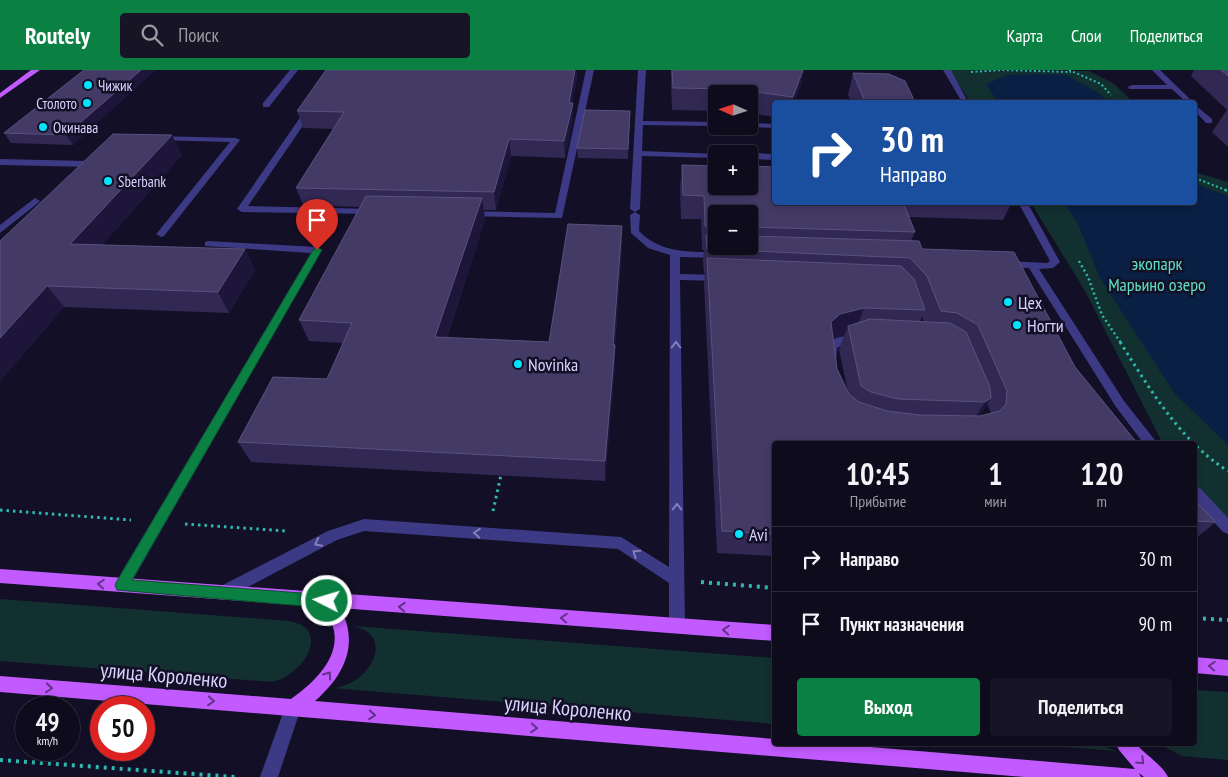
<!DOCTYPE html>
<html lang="ru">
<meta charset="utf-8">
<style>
:root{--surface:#0e0b1c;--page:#171425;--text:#f1f3f6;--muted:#9b9ba3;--line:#2e2b3b;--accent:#0b8043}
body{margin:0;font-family:"PT Sans Narrow",sans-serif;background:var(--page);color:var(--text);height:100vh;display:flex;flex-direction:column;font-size:19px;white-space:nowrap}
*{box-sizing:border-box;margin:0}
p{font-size:16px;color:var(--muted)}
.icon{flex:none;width:28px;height:28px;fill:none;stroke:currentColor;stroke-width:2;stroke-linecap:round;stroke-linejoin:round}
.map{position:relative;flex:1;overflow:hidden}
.sheet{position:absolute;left:772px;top:371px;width:425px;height:305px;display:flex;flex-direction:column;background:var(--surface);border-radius:5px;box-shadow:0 2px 8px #0003,0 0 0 1px var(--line)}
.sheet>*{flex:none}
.hud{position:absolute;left:772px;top:30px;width:425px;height:105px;border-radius:5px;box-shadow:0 2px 8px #0003,0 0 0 1px var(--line);background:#1a4fa0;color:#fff;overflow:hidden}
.needle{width:32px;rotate:273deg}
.tools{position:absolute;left:708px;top:15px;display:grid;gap:10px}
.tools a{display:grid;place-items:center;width:50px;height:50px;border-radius:5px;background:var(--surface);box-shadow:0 2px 8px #0003,0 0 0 1px var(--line);font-size:25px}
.speed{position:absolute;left:15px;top:626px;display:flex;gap:10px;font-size:25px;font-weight:700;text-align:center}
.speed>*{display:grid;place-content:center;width:65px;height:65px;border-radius:50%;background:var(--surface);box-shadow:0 2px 8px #0003,0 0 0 1px var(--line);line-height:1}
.speed small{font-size:12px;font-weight:400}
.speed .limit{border:8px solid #d22;background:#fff;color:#111}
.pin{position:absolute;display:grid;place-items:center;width:42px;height:42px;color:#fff;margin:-51px -21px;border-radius:50% 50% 50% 0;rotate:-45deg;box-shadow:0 0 5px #0007}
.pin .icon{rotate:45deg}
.me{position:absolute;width:55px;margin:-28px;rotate:275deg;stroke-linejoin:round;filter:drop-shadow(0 0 4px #0008)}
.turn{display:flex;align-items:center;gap:18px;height:105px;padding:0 25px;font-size:22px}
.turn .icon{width:65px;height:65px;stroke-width:2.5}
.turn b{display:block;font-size:35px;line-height:42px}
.eta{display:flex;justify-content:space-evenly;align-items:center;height:85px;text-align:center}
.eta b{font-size:30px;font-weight:700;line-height:35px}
.primary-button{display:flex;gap:10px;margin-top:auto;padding:10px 25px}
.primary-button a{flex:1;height:58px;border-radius:5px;background:var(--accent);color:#fff;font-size:20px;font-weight:700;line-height:58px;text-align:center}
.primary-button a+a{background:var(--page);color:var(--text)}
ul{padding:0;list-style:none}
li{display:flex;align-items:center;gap:15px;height:65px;padding:0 25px;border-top:1px solid var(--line)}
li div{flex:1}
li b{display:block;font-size:19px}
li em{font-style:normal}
header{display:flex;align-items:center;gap:30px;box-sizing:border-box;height:70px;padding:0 25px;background:var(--accent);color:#fff}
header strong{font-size:24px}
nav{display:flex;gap:28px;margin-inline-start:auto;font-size:18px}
.search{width:350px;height:45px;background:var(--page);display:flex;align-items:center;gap:12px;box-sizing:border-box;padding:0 18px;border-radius:5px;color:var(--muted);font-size:19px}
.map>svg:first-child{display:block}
</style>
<header>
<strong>Routely</strong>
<div class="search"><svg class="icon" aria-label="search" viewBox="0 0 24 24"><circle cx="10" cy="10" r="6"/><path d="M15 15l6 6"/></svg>Поиск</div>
<nav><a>Карта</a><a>Слои</a><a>Поделиться</a></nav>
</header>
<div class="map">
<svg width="1228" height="707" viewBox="0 0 1228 707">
<rect width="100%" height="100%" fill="#130f26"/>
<path fill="#12302f" d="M950,0l139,1 24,12 20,19h-163z
M1195,102l33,10v343l-33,-33v-48h-32l-78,-153 -54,-88 164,-1z
M0,529l290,22c43,9 12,55 -18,61l-272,-21z
M353,556l422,32v66l-443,-36c36,-1 66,-53 21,-62z
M1195,620l33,2v68l-46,-4 -23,-12h36z
M1024,674h72l21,7z"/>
<path fill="#0a1f44" d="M1041,4l25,1 33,18 10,9h-111l-12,-18 22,-9z
M1195,114l33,12v249l-53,-51 -75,-116 -22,-54 -14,-21 131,-1z"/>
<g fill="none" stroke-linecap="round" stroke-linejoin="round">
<path stroke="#2fb8b0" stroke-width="2" stroke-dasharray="2 2.5" stroke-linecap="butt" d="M1069,0l32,14 10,11
M971,2l31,-2 69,2
M1195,108l33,13"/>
<path stroke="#2fb8b0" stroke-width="2.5" stroke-dasharray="2 3" stroke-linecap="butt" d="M1225,120l3,1
M1079,191l9,16 14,38 19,28"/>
<path stroke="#2fb8b0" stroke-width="3" stroke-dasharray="2.5 4" stroke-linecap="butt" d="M1120,272c30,47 60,99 108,129
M0,440l131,10
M493,441l8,-36
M185,454l101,7"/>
<path stroke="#2fb8b0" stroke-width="4" stroke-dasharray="3 5" stroke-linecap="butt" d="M701,512l74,6
M1195,548l33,2
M0,690l235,17"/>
<path fill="#3d3a85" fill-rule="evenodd" d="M290,0h8l-29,37h-6v-4z
M586,0h8l-32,148 -96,-2 -2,-2 5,-3 86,2z
M638,0h8l-3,51 73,1v4l-73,-1 -1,26 77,3h-3v4l-74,-2 -2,53 -5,3 -5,-3z
M943,0h8l17,32h-6z
M1152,0h8l33,32h-7l-14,-13h-43l-1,-2 4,-2h35z
M1195,35l17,14v4h-6l-11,-12z
M308,36l7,2 -67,98 126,3 5,3 -2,2 -135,-2 -5,-3z
M749,53l26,1v4l-29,-1 3,-1z
M154,66l82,2 4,2 -76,96 -3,1 -5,-3 2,-2 72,-90 -73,-2h-3z
M749,83l26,1v6l-26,-1z
M92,87l7,2 -10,8 -89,-2v-6l87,2z
M35,128l5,3 -2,2 -38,30v-8z
M1018,132h9l33,60 -7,6 -14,1 85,132 34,43h-14l-28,-37 -87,-139 -24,-1 -5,-3 5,-3 42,2 3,-2z
M635,142l5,3 -1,16c22,23 52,21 82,21l5,3 -5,3 -41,-1v17l41,1 5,3 -5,3 -41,-1 5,346 -2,5 -6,2 -6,-2 -2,-5v-43l-51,-34 -254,-18 -27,9 -110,58 -5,2 -5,-2 -3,-5 3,-5 111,-57 36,-12 257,18 48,30 1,-312 -22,-7 -17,-15 -1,-18z
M208,171l109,6 5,3 -195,340 -5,2 -5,-2 -2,-5 2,-5 194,-327 -106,-7v-4z
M859,265l4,1 2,3 -2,3 -19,2 -7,4 -1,14h-8l-3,-15c8,-11 21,-12 34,-12z
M1195,416l5,2 28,30v16l-5,-2 -28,-31z
M293,630l6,2 2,6 -23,69h-18l27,-75z"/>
<path fill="#c25bff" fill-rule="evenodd" d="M31,0h9l-40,28v-5z
M0,499l775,56v16l-435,-33c20,36 4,68 -25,93l460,38v5h59l301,25 -16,-19 -3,-6h20c9,10 28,23 32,33h-24l-5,-4 2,4h-117l-1024,-85v-16l291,23c23,-16 53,-44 41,-75 -3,-6 -7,-12 -10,-17l-322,-24z
M1195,587l33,3v16l-33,-3z"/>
</g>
<path fill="#312854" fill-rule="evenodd" d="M84,0l-11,75 -62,-2 -7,-10z
M326,0h250l1,8 -5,25 1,17 -8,38 -54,-2 -15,54h-12l1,9 -38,119 102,4 73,-95 -7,98v21l-10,115 -354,-19 -13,-20 89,-63 16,-36 -34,-2 -10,-21 61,-113 -57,-2 -7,-17 38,-59 -31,-1 -6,-17z
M671,0h133l-3,14 -6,18h-20v15l-26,-4v-19h-33v17l-44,-1 -1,-28z
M1194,0h34v77l-16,-15 15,-22 -36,-34z
M853,3l62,29h-64l-3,-7z
M630,41l-2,48 -50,-1 -1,-10z
M182,85l-80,90 143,4 10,21 -26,43 -165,-6 -64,74v-140z
M682,95l93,37h237l-9,18 -94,-3 6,15 -4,9 164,126 58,71 -358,6v112l-58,-3 -13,-270 1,-10h-1l-1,-13 1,-10h-2l-1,-31h-20l-1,-31zM716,144h33v32h-33zM922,247l2,5h-4zM844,266l-5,14 9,42 -11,-23 -4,-30zM987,334l4,9 -11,3z
M1195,431l21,21 -21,17z"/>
<path fill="#1d163a" d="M141,0h15l-83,75 -7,-10z
M575,0h1l1,8 -5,29 1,-4v17l-8,38 -1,-17 5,-38z
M803,0h1l-3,14 -6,18h-3l1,-5z
M172,65l10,20 -97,110 -15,-21z
M509,69l2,17 -15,54 -2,-18z
M482,128l3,21 -45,139 -5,-21z
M622,156v21l-9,119v-21z
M245,179l10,21 -26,43 -11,-21z
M47,216l17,21 -64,74v-43z
M864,238l-9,25 -7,-7 -4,10 -12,3 -1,-17 9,-8z
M615,275v21l-10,115v-20z
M991,328l-15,24 -6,4 15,-24z"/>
<path fill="#433a66" stroke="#5a527e" d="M84,0h57l-75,65 -62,-2z
M326,0h249l-6,33h4l-9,38 -55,-2 -15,53 -198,-4 48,-76 -47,-1z
M672,0h131l-10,27 -59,-8 -61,-1z
M1221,0h7v6z
M853,3l36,1 16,7 10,21h-50z
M585,40l45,1 -2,38 -51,-1z
M113,64l59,1 -102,109 175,5 -27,43 -171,-6 -47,52v-97z
M682,95l34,1v20h33v-20l26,1v35h128l12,30 -166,-5v-13h-33v13l-11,-1 -1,-30 -21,-1z
M366,126l116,2 -47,139 114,5 19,-118 54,2 -9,119h2l-10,116 -367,-19 35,-65 54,2 25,-56 -53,-3z
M706,165h10v11h33v-10l170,5 3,8 92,3 61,115 58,71 6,6h-364v90l-53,-3 -15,-273 194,8 13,13 11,31 -61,-2 -24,6 -9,8 6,47 12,25 10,8 28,9 33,4 60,1 20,-5 6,-7 1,-13 -29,-66 -21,-12 -16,-2 -14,-35 -17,-18 -203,-9z
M870,249l80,4 16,9 24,55 1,11 -6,4 -87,-3 -27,-7 -10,-6 -13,-60z
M1195,431l21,21 -21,-1z"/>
<defs><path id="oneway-chevron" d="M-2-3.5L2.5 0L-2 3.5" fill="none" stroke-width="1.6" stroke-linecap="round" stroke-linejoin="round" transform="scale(1.25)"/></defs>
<g stroke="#837fbc">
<use href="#oneway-chevron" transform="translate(676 275) rotate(-90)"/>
<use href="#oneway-chevron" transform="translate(677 437) rotate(-90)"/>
<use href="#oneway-chevron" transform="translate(477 463) rotate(-176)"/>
<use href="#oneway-chevron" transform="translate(318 473) rotate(153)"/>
<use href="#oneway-chevron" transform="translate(636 483) rotate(-146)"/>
</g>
<g stroke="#623188">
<use href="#oneway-chevron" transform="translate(101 514) rotate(-176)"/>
<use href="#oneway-chevron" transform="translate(402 537) rotate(-176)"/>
<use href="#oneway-chevron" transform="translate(564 548) rotate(-176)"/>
<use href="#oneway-chevron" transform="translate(726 560) rotate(-176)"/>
<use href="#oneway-chevron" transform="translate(1212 596) rotate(-176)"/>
<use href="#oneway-chevron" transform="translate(328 605) rotate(-55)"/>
<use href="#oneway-chevron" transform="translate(49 618) rotate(5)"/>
<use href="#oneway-chevron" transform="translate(211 631) rotate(5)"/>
<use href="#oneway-chevron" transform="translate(372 645) rotate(5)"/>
<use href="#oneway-chevron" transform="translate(534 658) rotate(5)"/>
<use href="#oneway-chevron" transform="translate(1141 691) rotate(44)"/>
</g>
<path fill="#0b8043" stroke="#07532c" d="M317,177l5,3 -190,330 195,15 5,2 2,4 -2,5 -5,2 -210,-18 -2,-5 2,-4 196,-331z"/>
<g fill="#00e5ff" stroke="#130f26" stroke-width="2">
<circle cx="88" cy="15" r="5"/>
<circle cx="87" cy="33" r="5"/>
<circle cx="43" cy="57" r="5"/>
<circle cx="108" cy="111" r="5"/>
<circle cx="1008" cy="232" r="5"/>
<circle cx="1017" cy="255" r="5"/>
<circle cx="518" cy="294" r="5"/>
<circle cx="739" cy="464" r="5"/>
</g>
<g text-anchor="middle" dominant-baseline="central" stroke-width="5" stroke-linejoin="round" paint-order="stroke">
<g font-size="15" fill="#d9d4ff" stroke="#130f26" text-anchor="start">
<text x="98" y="15">Чижик</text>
<text x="77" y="33" text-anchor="end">Столото</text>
<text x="53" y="57">Окинава</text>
<text x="118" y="111">Sberbank</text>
</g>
<g font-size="18" fill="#5fe0c0" stroke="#130f26">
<text x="1157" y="193">экопарк<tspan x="1157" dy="21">Марьино озеро</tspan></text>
</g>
<g font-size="18" fill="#d9d4ff" stroke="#130f26" text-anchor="start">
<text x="1018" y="232">Цех</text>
<text x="1027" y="255">Ногти</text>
<text x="528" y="294">Novinka</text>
<text x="749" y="464">Avi</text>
</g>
<g font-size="21" fill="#d9d4ff" stroke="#130f26">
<text transform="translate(164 605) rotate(5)">улица Короленко</text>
<text transform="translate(568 638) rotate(5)">улица Короленко</text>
</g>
</g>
</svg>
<div class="tools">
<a><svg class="needle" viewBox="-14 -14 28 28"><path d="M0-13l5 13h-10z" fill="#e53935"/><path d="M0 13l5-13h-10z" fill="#9b9ba3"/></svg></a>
<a>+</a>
<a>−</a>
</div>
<div class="speed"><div>49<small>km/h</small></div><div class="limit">50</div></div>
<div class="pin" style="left:317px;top:180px;background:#d93025"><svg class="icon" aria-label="arrive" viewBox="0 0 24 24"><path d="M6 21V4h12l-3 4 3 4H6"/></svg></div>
<svg class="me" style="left:327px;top:531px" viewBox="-20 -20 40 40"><circle r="17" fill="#0b8043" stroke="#fff" stroke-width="3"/><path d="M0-11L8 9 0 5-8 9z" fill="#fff"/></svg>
<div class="hud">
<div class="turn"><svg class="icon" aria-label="right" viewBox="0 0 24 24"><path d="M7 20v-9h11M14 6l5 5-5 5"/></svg><div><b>30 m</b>Направо</div></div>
</div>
<section class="sheet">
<div class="eta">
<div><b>10:45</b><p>Прибытие</p></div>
<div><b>1</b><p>мин</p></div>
<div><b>120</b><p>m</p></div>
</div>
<ul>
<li><svg class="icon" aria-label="right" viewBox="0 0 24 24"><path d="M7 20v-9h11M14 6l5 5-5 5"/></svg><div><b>Направо</b></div><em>30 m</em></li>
<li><svg class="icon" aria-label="arrive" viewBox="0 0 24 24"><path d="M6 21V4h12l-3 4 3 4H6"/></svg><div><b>Пункт назначения</b></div><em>90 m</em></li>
</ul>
<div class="primary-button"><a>Выход</a><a>Поделиться</a></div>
</section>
</div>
